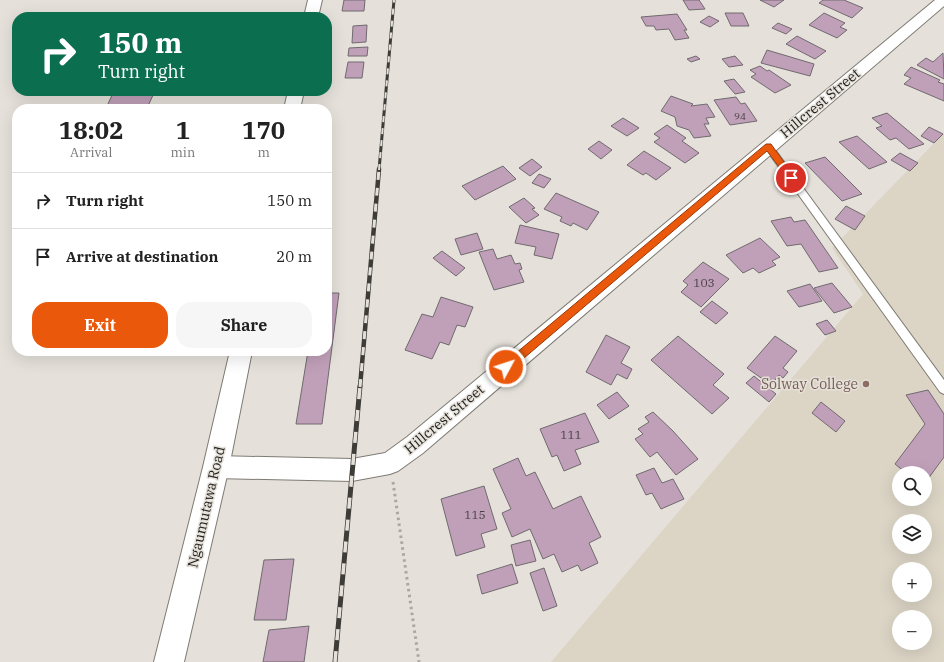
<!DOCTYPE html>
<meta charset="utf-8">
<style>
:root{--surface:#fff;--page:#f6f6f6;--text:#222;--muted:#767676;--line:#e0e0e0;--accent:#ea580c}
body{margin:0;font-family:"IBM Plex Serif",serif;background:var(--page);color:var(--text);height:100vh;display:flex;flex-direction:column;font-size:15px;white-space:nowrap}
*{box-sizing:border-box;margin:0}
p{font-size:13px;color:var(--muted)}
.icon{flex:none;width:22px;height:22px;fill:none;stroke:currentColor;stroke-width:2;stroke-linecap:round;stroke-linejoin:round}
.map{position:relative;flex:1;overflow:hidden}
.details{position:absolute;left:12px;top:104px;width:320px;height:252px;display:flex;flex-direction:column;background:var(--surface);border-radius:16px;box-shadow:0 4px 16px #0002}
.details>*{flex:none}
.banner{position:absolute;left:12px;top:12px;width:320px;height:84px;border-radius:16px;box-shadow:0 4px 16px #0002;background:#0b6e4f;color:#fff;overflow:hidden}
.fabs{position:absolute;left:892px;top:466px;display:grid;gap:8px}
.fabs a{display:grid;place-items:center;width:40px;height:40px;border-radius:50%;background:var(--surface);box-shadow:0 4px 16px #0002;font-size:20px}
.pin{position:absolute;display:grid;place-items:center;width:34px;height:34px;color:#fff;margin:-17px;border:2px solid #fff;border-radius:50%;box-shadow:0 1px 4px #0007}
.me{position:absolute;width:44px;margin:-22px;rotate:50deg;stroke-linejoin:round;filter:drop-shadow(0 0 3px #0008)}
.turn{display:flex;align-items:center;gap:14px;height:84px;padding:0 20px;font-size:18px}
.turn .icon{width:52px;height:52px;stroke-width:2.5}
.turn b{display:block;font-size:28px;line-height:34px}
.eta{display:flex;justify-content:space-evenly;align-items:center;height:68px;text-align:center}
.eta b{font-size:24px;font-weight:700;line-height:28px}
.button{display:flex;gap:8px;margin-top:auto;padding:8px 20px}
.button a{flex:1;height:46px;border-radius:16px;background:var(--accent);color:#fff;font-size:16px;font-weight:700;line-height:46px;text-align:center}
.button a+a{background:var(--page);color:var(--text)}
ul{padding:0;list-style:none}
li{display:flex;align-items:center;gap:12px;height:56px;padding:0 20px;border-top:1px solid var(--line)}
li div{flex:1}
li b{display:block;font-size:15px}
li em{font-style:normal}
.map>svg:first-child{display:block}
</style>
<div class="map">
<svg width="944" height="662" viewBox="0 0 944 662">
<rect width="100%" height="100%" fill="#e5e1da"/>
<path fill="#dcd5c6" fill-rule="evenodd" d="M944,133v529h-393l312,-368 -31,-46zM899,473h26v26h-26zM899,521h26v26h-26zM899,569h26v26h-26zM899,617h26v26h-26z"/>
<path fill="#c0a0b9" stroke="#706a6e" d="M344,0h21l-1,11h-22z
M683,0h16l6,9 -16,1z
M760,0h24l-10,7z
M823,0h21l19,8 -11,10 -33,-15z
M725,13h18l6,13h-18z
M824,13l21,10 -5,4 7,3 -10,8 -28,-13z
M677,14l10,16h-3l5,8 -14,2 -6,-11 -13,1 -2,-4h-8l-5,-9z
M709,16l10,5 -9,6 -10,-5z
M778,23l14,6 -6,5 -14,-6z
M367,25l-1,17 -14,1 1,-17z
M797,36l29,15 -11,8 -29,-15z
M368,47l-1,9h-19l1,-8z
M767,50l47,14 -4,12 -49,-13z
M943,53l1,26 -27,-14 9,-7 7,4z
M696,56l4,3 -9,3 -4,-3z
M735,56l8,9 -14,2 -7,-8z
M348,62h16l-2,16h-17z
M760,66l7,5 2,-1 22,15 -16,8 -24,-16 5,-3 -6,-4z
M911,67l29,13 -2,2 6,2v17l-40,-17 7,-6 -7,-3z
M734,79l11,13 -10,2 -11,-13z
M114,91h25l-1,2h16l-6,13h-41z
M671,96l22,8 -2,2 16,-2 8,13 -9,1 3,6h-5l7,12 -17,2 -5,-8 -12,-4 -2,-9 -14,-6z
M736,97l5,7 4,-1 12,18 -27,4 -16,-25z
M887,113l37,31 -15,5 -13,-11 -6,2 -14,-12 6,-2 -10,-8z
M623,118l16,10 -12,8 -16,-10z
M667,125l19,13 -4,3 17,12 -14,10 -31,-21 6,-4 -6,-4z
M929,127l14,7 -9,9 -13,-7z
M857,136l30,26 -18,7 -30,-27z
M599,141l13,9 -11,9 -13,-10z
M644,151l27,17 -15,12 -10,-7 -3,2 -16,-10z
M900,153l18,10 -8,8 -19,-11z
M825,157l37,37 -20,7 -37,-38z
M532,159l10,8 -12,9 -11,-8z
M503,166l13,13 -41,21 -13,-14z
M539,174l12,5 -7,9 -12,-5z
M556,193l43,19 -12,18 -14,-7 -2,3 -11,-5 2,-4 -18,-8z
M524,198l11,10 -3,1 7,6 -13,8 -17,-16z
M846,206l19,10 -10,14 -20,-11z
M791,217l3,5 11,-2 33,48 -19,4 -18,-28 -14,2 -16,-25z
M520,225l39,9 -7,25 -18,-4 2,-8 -21,-4z
M477,233l6,16 -22,6 -6,-16z
M760,238l20,19 -8,4 4,4 -17,8 -6,-5 -10,5 -17,-18z
M493,249l4,10 14,-4 4,9 5,-1 2,6 -3,1 5,12 -30,8 -15,-38z
M442,251l23,17 -9,8 -23,-18z
M703,262l26,17 -28,28 -20,-15 7,-7 -5,-4z
M832,283l20,24 -18,6 -20,-25z
M810,284l12,17 -23,6 -12,-16z
M327,293h12l-17,131h-26l12,-73h19z
M441,297l32,10 -8,20 -8,-2 -8,20 -9,-3 -8,17 -27,-9 17,-36 11,3z
M712,301l16,12 -12,11 -16,-12z
M827,320l9,11 -11,4 -9,-11z
M606,335l24,12 -9,16 11,6 -5,10 -10,-5 -6,11 -25,-13z
M678,336l46,38 -11,11 16,13 -17,16 -61,-54z
M775,336l22,15 -14,17 5,4 -5,6 -4,-3 -8,10 -24,-17z
M754,376l22,18 -7,8 -23,-19z
M928,390l16,24v43l-19,26v-10h-19l-11,-9 30,-40 -19,-29z
M617,392l12,14 -20,13 -12,-14z
M821,402l24,19 -9,11 -24,-19z
M653,412l20,19 25,28 -22,16 -19,-23 -7,5 -15,-18 8,-5 -5,-5 11,-7 -4,-5z
M585,413l14,29 -24,8 6,14 -17,7 -7,-16 -5,2 -12,-28z
M518,458l8,18 9,-4 18,37 28,-13 20,41 -12,6 9,20 -17,8 -3,-6 -16,7 -8,-18 -11,5 -13,-30 -18,8 -10,-24 9,-4 -18,-40z
M654,468l8,15 11,-4 11,20 -23,10 -9,-16 -6,2 -10,-20z
M484,486l13,43 -16,5 4,13 -29,9 -15,-57z
M530,540l6,21 -20,5 -5,-21z
M294,559l-8,61h-32l10,-60z
M512,564l6,19 -36,11 -5,-19z
M544,568l13,38 -14,5 -13,-38z
M309,626l-5,36h-41l6,-32z"/>
<g fill="none" stroke-linecap="round" stroke-linejoin="round">
<g stroke="#7e7b74" stroke-width="2">
<path id="lane" d="M768,143l3,1 173,236v14l-4,-2 -175,-244v-4z"/>
</g>
<g stroke="#7e7b74" stroke-width="2">
<path id="street" d="M935,0h9v6l-521,447 -25,18 -8,3 -38,7 -136,-3 -8,-3 -3,-8 3,-8 8,-3 136,3 33,-6 22,-16z"/>
</g>
<g stroke="#7e7b74" stroke-width="2">
<path id="secondary" d="M308,0h14l-4,17h-14z
M288,91h16l-4,18h-16z
M230,351h22l-23,116 -45,195h-30l49,-195z"/>
</g>
<path stroke="#aaa7a1" stroke-width="3" stroke-dasharray="2.5 3.5" stroke-linecap="butt" d="M393,482l26,180"/>
<use href="#lane" fill="#fff" fill-rule="evenodd"/>
<use href="#street" fill="#fff" fill-rule="evenodd"/>
<use href="#secondary" fill="#fff" fill-rule="evenodd"/>
<g stroke="#3e3c39" stroke-width="3">
<path id="rail-far2" d="M379,170l15,-170"/>
</g>
<g stroke="#3e3c39" stroke-width="4.5">
<path id="rail-far1" d="M360,387l19,-218"/>
</g>
<g stroke="#3e3c39" stroke-width="5">
<path id="rail" d="M335,662l25,-276"/>
</g>
<use href="#rail-far2" stroke="#e5e1da" stroke-width="2" stroke-dasharray="6" stroke-linecap="butt"/>
<use href="#rail-far1" stroke="#e5e1da" stroke-width="3" stroke-dasharray="8" stroke-linecap="butt"/>
<use href="#rail" stroke="#e5e1da" stroke-width="3.5" stroke-dasharray="11" stroke-linecap="butt"/>
</g>
<path fill="#ea580c" stroke="#983908" d="M766,144h5l23,32v4h-5l-22,-29 -257,219h-7v-6z"/>
<circle fill="#8d6e63" stroke="#e5e1da" stroke-width="1.5" cx="866" cy="384" r="4"/>
<g text-anchor="middle" dominant-baseline="central" stroke-width="3" stroke-linejoin="round" paint-order="stroke">
<g font-size="10" fill="#4a4145">
<text x="740" y="116">94</text>
</g>
<g font-size="12" fill="#4a4145">
<text x="704" y="282">103</text>
<text x="571" y="434">111</text>
<text x="475" y="514">115</text>
</g>
<g font-size="14" fill="#22211e" stroke="#e5e1da">
<text transform="translate(820 103) rotate(-40)">Hillcrest Street</text>
<text transform="translate(444 419) rotate(-40)">Hillcrest Street</text>
<text transform="translate(206 507) rotate(-77)">Ngaumutawa Road</text>
</g>
<g font-size="14" fill="#785e54" stroke="#e5e1da" text-anchor="end">
<text x="858" y="384">Solway College</text>
</g>
</g>
</svg>
<div class="fabs">
<a><svg class="icon" aria-label="search" viewBox="0 0 24 24"><circle cx="10" cy="10" r="6"/><path d="M15 15l6 6"/></svg></a>
<a><svg class="icon" aria-label="layers" viewBox="0 0 24 24"><path d="M12 4l9 5-9 5-9-5zM3 14l9 5 9-5"/></svg></a>
<a>+</a>
<a>−</a>
</div>
<div class="pin" style="left:791px;top:178px;background:#d93025"><svg class="icon" aria-label="arrive" viewBox="0 0 24 24"><path d="M6 21V4h12l-3 4 3 4H6"/></svg></div>
<svg class="me" style="left:506px;top:367px" viewBox="-20 -20 40 40"><circle r="17" fill="#ea580c" stroke="#fff" stroke-width="3"/><path d="M0-11L8 9 0 5-8 9z" fill="#fff"/></svg>
<div class="banner">
<div class="turn"><svg class="icon" aria-label="right" viewBox="0 0 24 24"><path d="M7 20v-9h11M14 6l5 5-5 5"/></svg><div><b>150 m</b>Turn right</div></div>
</div>
<section class="details">
<div class="eta">
<div><b>18:02</b><p>Arrival</p></div>
<div><b>1</b><p>min</p></div>
<div><b>170</b><p>m</p></div>
</div>
<ul>
<li><svg class="icon" aria-label="right" viewBox="0 0 24 24"><path d="M7 20v-9h11M14 6l5 5-5 5"/></svg><div><b>Turn right</b></div><em>150 m</em></li>
<li><svg class="icon" aria-label="arrive" viewBox="0 0 24 24"><path d="M6 21V4h12l-3 4 3 4H6"/></svg><div><b>Arrive at destination</b></div><em>20 m</em></li>
</ul>
<div class="button"><a>Exit</a><a>Share</a></div>
</section>
</div>
